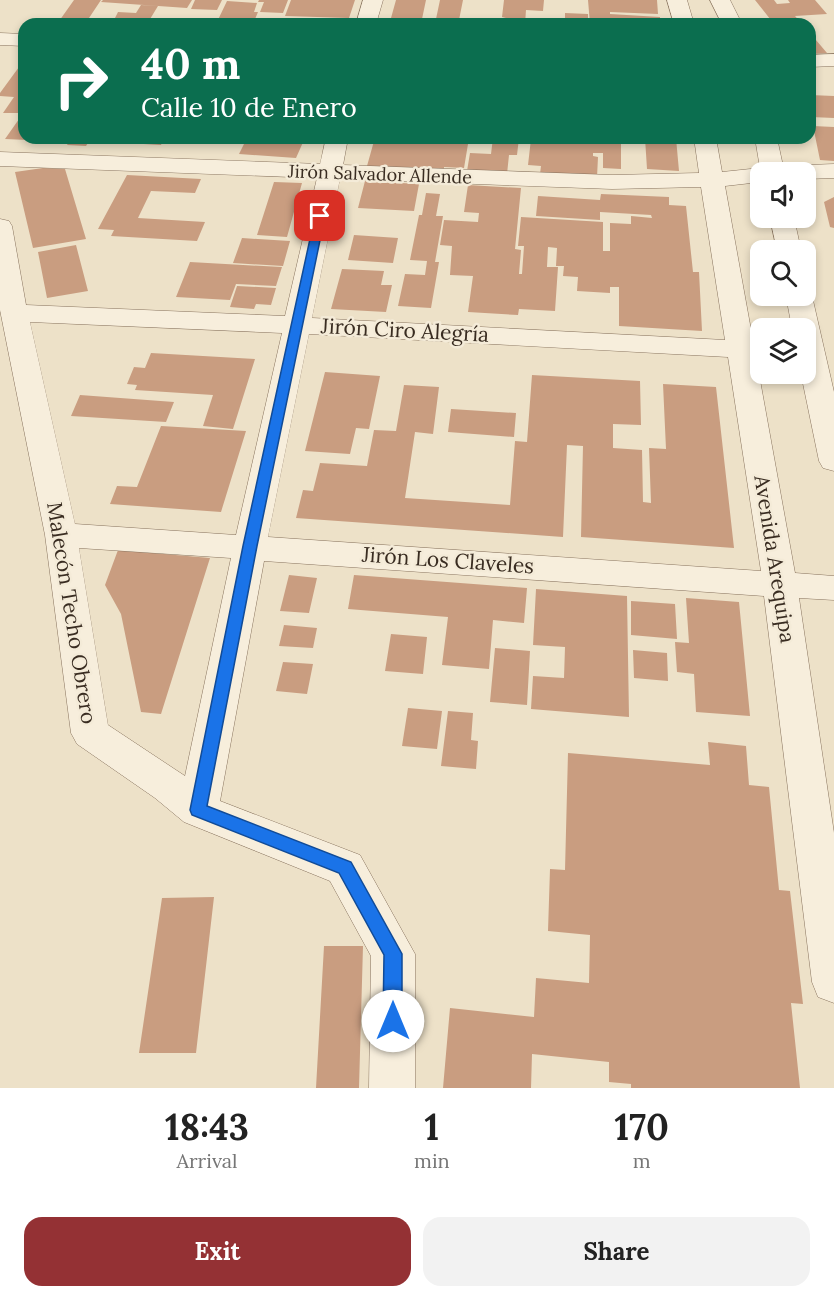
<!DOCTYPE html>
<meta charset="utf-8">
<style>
:root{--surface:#fff;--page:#f2f2f2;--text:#222;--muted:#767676;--accent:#943134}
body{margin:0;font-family:Lora,serif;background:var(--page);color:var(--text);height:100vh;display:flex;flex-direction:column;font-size:22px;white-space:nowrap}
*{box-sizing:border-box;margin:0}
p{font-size:20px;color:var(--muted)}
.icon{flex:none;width:33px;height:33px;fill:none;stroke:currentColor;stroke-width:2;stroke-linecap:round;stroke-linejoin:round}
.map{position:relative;height:1088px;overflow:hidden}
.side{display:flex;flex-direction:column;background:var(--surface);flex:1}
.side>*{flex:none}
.hud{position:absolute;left:18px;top:18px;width:798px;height:126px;border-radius:18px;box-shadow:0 3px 9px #0003;background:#0b6e4f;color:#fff;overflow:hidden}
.buttons{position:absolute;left:750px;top:162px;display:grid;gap:12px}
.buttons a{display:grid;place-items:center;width:66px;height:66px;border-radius:12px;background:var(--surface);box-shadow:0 3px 9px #0003;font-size:30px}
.pin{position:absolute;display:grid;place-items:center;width:51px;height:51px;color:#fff;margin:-26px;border-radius:12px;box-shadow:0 3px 9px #0006}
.me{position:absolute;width:66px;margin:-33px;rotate:0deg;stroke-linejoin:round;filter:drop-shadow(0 0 4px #0008)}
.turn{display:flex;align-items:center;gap:21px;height:126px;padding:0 24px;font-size:27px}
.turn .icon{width:78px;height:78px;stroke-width:2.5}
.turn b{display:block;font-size:42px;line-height:51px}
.eta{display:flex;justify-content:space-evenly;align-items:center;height:102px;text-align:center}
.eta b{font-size:36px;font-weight:800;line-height:42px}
.button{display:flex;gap:12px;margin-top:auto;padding:12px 24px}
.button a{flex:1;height:69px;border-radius:18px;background:var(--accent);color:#fff;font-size:24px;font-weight:800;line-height:69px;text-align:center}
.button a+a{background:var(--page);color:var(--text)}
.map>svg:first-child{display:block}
</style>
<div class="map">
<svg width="834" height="1088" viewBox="0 0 834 1088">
<rect width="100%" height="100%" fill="#ede1c8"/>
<path fill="#c99d80" d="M74,0h27l-16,24h-28z
M103,0h89l-5,8 -86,-6z
M195,0h27l-5,10 -26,-1z
M259,0h29l-5,13 -23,-1 4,-10h-6z
M291,0h64l-6,18 -64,-2z
M396,0h30l-4,19 -31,-1z
M440,0h23l-4,20 -23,-1z
M504,0h40l-1,11 -17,-1 -1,14h-19v-6l-4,-1z
M588,0h69l1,14 -48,-2v2l50,3v7h-70z
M755,0h19l3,4 13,-1 -2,-3h27l12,14 -32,2 7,8h-28z
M227,1l30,2 -3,9h4l-5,12h-15l2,-4h-5l-2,4h-17z
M141,5l17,1 -11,18h-51l2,-3 15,1 5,-10 18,1z
M565,13l23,1v10h-23z
M396,19l28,2 -1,3h-28z
M810,33l17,20 -17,1z
M19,67h5v37l-6,9h-15l11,-16 -14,-1v-3z
M810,95l24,1v22l-23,-1z
M24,112v26h28l-2,3 -45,-2z
M813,126l21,1v34l-14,-1z
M71,138h20l-5,8 -19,-1z
M93,138h71l-3,7 -70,-4z
M247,138h35l22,2 -8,18 -57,-4z
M426,138h43l-5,30 -20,-1v3l-77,-4 7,-25 51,3z
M493,138h26l-2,17h-8l-2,19 -40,-3 3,-18 21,1z
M594,138h27v31l-18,-1v-15h-10v3l5,1 -1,20 -57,-3 1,-8 -13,-1 3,-26 62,3z
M645,138h31l3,33 -32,-2z
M43,168l22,1 21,70 -53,9 -18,-76z
M127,175l74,4 -6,14 -44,-2 -13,27 67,4 -8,19 -86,-5 3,-6 -16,-1z
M365,181l54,3 -5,27 -56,-3z
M274,182l28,1 -15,54 -30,-2z
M468,185l53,3 -6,61 6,1 -2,24h3l2,-28h-6l3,-29 82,5v29h7v-28l21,1v-8l21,2 -1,-3 -51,-3v8l-64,-4 2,-20 62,4 1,-6 68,3v8l17,1 7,66h6l3,59 -83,-5v-39h-9v6l-33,-2 1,-14 -15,-1 1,-10h-8l1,-18 -9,-1 -1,20h11l-3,44 -36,-2 -1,6 -50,-3 5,-36 -23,-1 2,-29 -12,-1 4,-25 34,2 1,-9 -15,-1z
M426,193l14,1 -4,22h7l-8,46h4l-8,46 -33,-2 7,-32 20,1 2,-14 -17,-1 9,-45h3z
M834,197v31l-4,-1 -6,-25z
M354,235l44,3 -5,25 -45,-3z
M242,238l48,3 -7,25 -50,-3z
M76,245l12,46 -41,7 -9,-46z
M190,262l53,3 39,2 -6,19 -40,-2 -6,16 -54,-3z
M342,269l42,2 -3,14h11l-6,27 -55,-3z
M237,286l39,2 -5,17 -15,-1 -2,5 -24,-2z
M151,353l104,6 -22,70 -30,-3 10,-31 -78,-5 2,-5 -10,-1 7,-17 11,1z
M325,372l55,4 -11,53 -13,-1 -6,26 -45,-3z
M532,375l108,6 1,44 -28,-1v24l29,2 1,52 8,1 -2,-55 17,1 -3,-65 53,3 18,161 -153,-11 2,-91 -16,-1 -4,92 -267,-19 7,-28 10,1 7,-28 47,3 7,-36 22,1 8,-46 35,2 -6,47 -18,-2 -10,66 105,7 5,-64 12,1z
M80,395l94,7 -8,20 -95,-6z
M451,409l65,4 -2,24 -66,-5z
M161,426l85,5 -25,81 -111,-8 7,-18 20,1z
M118,550l92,8 -49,156 -20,-2 -20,-98 -16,-29z
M289,575l28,3 -8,35 -29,-2z
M354,575l173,13 -3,35 -31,-3 -4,49 -47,-4 6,-48 -100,-8z
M536,589l91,7 2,121 -98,-8 2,-33 31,2 1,-31 -32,-2z
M686,598l53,4 11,114 -54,-4 -2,-38 -17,-2 -2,-30 14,1z
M631,601l44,3 2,35 -46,-4z
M284,625l33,3 -4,20 -34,-2z
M391,634l36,3 -4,37 -38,-3z
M495,648l35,3 -3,54 -37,-3z
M633,650l34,3 1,28 -34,-3z
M283,662l30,2 -6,30 -31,-3z
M408,708l34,3 -5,38 -35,-3z
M448,711l25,2 -2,27 7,1 -2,28 -35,-3z
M708,742l38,4 3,39 20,2 10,103 11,1 13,113 -12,-1 9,85h-169v-4l-22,-2v-20l-77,-8 -1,34h-88l7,-80 84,9 2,-39 53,5 1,-48 -42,-4 2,-62 15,1 3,-117 142,12z
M214,897l-18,156h-57l23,-155z
M324,946h39l-4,142h-43z"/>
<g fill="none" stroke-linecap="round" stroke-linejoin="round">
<g stroke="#88735e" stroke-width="1">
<path id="minor" d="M363,0h20l-7,24h-20z
M667,0h20l7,24h-20z
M710,0h20l12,24h-20z
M0,33l24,1v12l-24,-1z
M834,54v12l-24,1v-12z
M326,138h22l-5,27 269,10 87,-2 -5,-35h22l6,34 38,-4 -5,-30h22l6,28 51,-2v14l-28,1v-7h-46v10l-35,4 28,155 7,1v16h-4l39,215 39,3v24l-35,-2 35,235v170l-16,-6 -6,-15 -48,-386 -500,-35 -44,240 140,54 55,99v134h-46l2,-132 -41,-75 -146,-59 -29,-24 -78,-54 -6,-11 -26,-198 -45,-225v-91l9,2 3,5 14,79 259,11 32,-138 -317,-12v-14l320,12zM340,179l272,10 89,-2 24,153 -413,-22zM30,322l252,11 -46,202 -161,-11zM309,334l419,23 33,214 -493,-34zM79,548l152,10 -46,218 -77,-51z
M770,218h24l7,32h-24z
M806,290l6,6 22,96v79l-11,-3 -4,-7 -18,-87h5v-46h-14l-6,-32h20z"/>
</g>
<use href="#minor" fill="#f7eedc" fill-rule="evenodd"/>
</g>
<path fill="#1a73e8" stroke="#114b97" stroke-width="1.5" d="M320,213l5,3 -68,330 -50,260 144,56 51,92v67l-3,6 -6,3 -7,-3 -3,-6 1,-66 -45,-82 -147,-58 -2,-5 53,-264 72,-330z"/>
<g text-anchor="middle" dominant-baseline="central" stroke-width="5" stroke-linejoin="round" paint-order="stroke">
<g font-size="18" fill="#392c21" stroke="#f4ebd8">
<text transform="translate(380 174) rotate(2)">Jirón Salvador Allende</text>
</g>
<g font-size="21" fill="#392c21" stroke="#f4ebd8">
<text transform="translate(405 330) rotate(3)">Jirón Ciro Alegría</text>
<text transform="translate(775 559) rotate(81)">Avenida Arequipa</text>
<text transform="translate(448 560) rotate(4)">Jirón Los Claveles</text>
<text transform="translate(72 613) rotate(81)">Malecón Techo Obrero</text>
</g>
</g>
</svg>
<div class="buttons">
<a><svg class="icon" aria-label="sound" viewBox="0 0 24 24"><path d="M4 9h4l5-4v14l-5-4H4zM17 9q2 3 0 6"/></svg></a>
<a><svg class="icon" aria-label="search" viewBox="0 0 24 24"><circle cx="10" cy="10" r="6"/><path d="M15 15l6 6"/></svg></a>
<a><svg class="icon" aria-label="layers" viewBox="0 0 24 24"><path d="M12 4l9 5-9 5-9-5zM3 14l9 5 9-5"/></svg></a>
</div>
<div class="pin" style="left:320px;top:216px;background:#d93025"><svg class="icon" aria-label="arrive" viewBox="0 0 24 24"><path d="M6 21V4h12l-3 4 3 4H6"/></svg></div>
<svg class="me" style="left:393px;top:1021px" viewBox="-20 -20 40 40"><circle r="19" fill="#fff"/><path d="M0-13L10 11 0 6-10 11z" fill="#1a73e8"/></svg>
<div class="hud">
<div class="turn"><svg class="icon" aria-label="right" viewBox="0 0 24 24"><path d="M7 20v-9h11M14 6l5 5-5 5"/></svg><div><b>40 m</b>Calle 10 de Enero</div></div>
</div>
</div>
<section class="side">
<div class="eta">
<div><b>18:43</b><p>Arrival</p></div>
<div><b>1</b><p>min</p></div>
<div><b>170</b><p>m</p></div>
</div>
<div class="button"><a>Exit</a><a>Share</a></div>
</section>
